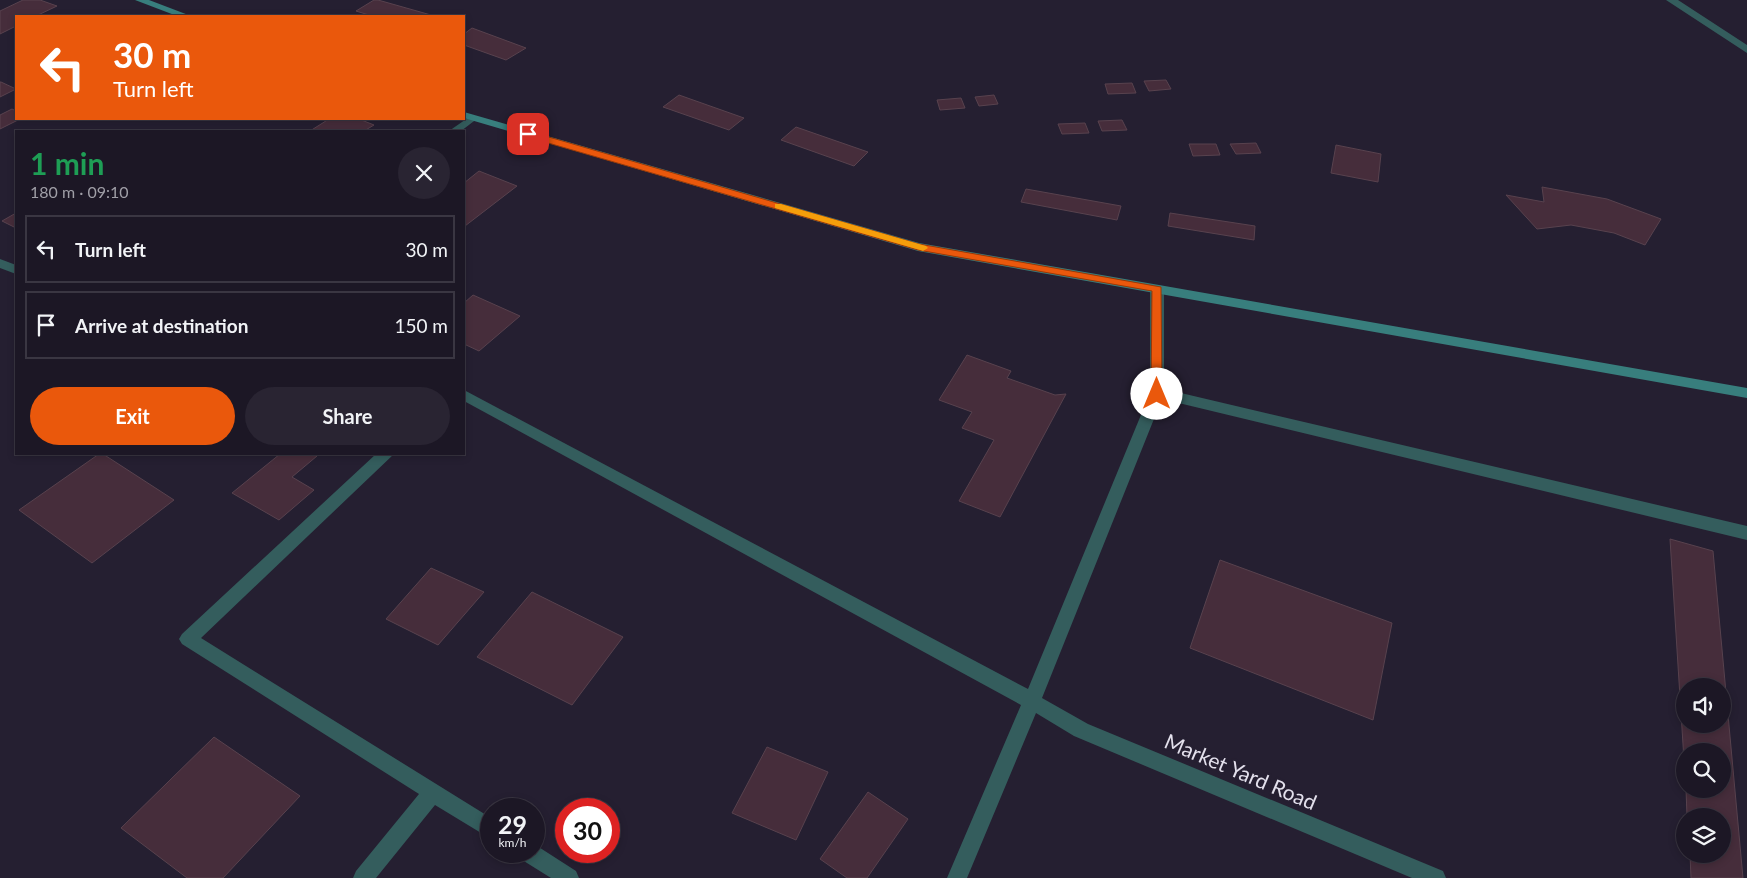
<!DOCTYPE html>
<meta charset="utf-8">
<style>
:root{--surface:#1c1725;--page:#292432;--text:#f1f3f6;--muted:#a09fa7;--line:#3a3642;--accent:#ea580c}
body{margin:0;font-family:Lato,sans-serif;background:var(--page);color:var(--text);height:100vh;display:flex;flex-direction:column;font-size:19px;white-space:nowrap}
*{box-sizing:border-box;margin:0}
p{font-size:16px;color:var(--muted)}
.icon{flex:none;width:28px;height:28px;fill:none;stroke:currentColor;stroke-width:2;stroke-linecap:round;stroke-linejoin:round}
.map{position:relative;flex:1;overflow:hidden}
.drawer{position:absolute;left:15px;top:130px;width:450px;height:325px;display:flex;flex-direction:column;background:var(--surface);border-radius:0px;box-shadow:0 2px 8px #0003,0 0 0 1px var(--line)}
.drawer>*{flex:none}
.guide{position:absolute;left:15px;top:15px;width:450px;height:105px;border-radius:0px;box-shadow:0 2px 8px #0003,0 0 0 1px var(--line);background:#ea580c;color:#fff;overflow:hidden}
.fabs{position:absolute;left:1676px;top:678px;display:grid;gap:10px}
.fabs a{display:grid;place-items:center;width:55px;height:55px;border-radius:50%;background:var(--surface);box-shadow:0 2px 8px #0003,0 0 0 1px var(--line);font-size:25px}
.speed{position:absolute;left:480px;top:798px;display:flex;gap:10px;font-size:25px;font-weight:700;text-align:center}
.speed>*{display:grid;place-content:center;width:65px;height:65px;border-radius:50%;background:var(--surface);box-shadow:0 2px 8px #0003,0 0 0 1px var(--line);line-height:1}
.speed small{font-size:12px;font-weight:400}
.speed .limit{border:8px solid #d22;background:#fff;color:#111}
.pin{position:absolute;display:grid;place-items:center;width:42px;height:42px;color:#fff;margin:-21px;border-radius:10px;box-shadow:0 2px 8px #0006}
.me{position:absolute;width:55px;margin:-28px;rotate:0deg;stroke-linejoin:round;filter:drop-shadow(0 0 4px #0008)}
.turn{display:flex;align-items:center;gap:18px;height:105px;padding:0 15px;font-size:22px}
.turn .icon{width:65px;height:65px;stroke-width:2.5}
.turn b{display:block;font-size:35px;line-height:42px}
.round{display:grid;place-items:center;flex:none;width:52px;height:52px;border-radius:26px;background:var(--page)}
.overview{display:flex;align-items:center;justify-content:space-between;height:85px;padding:0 15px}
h1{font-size:30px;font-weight:700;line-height:38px;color:#1e9e55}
.button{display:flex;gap:10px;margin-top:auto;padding:10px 15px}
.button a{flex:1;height:58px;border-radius:30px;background:var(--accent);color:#fff;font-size:20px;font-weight:700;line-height:58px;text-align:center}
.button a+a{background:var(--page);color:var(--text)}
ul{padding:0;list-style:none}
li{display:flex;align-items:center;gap:15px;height:68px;margin:0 10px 8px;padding:0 5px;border:2px solid var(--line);border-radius:0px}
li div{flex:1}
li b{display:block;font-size:19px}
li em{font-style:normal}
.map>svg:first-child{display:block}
</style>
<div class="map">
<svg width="1747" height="878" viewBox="0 0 1747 878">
<rect width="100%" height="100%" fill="#251f31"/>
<path fill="#462d3b" stroke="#58424e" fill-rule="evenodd" d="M23,0h17l17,6 -21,10h-20v10l-16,8v-23z
M374,0h4l53,15 -59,1 -16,-5z
M472,28l54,20 -20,12 -42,-15v-11z
M1166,80l5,9 -22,2 -5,-10z
M0,82h1l15,7 -16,8z
M1132,83l4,10 -28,1 -3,-10z
M679,95l65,23 -15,12 -66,-23z
M994,95l4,9 -19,2 -4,-9z
M961,98l4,10 -25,2 -3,-10z
M12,109l4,2v8h4l-20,10v-14z
M329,119h30l15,6 -10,6h-54z
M1122,120l5,10 -25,1 -4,-10z
M1085,123l4,10 -27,1 -4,-10z
M796,127l72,25 -14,14 -73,-26z
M1256,143l5,10 -25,1 -6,-10z
M1189,144h27l4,11 -27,1z
M1336,145l45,9 -3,28 -47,-9z
M479,171l38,15 -52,40 -1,-43z
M1542,187l65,12 54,20 -16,26 -31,-12 -43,-8 -34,4 -31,-34 38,7z
M1026,189l95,17 -4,14 -96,-18z
M16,213v15l-14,-7z
M1170,213l85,13 -1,14 -86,-14z
M473,295l47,21 -41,35 -15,-7v-41z
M967,355l44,16 -4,7 48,17 11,-1 -66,123 -41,-16 35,-61 -32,-12 10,-16 -33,-12z
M99,454h4l71,46 -82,63 -73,-53z
M280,454h33l4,2 -25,21 22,13 -35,30 -47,-27z
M1670,539l43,12 30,327h-52l-1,-24h32v-38h-35l-1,-27h36v-38h-37v25zM1685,686h37v38h-37z
M1220,560l172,63 -19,97 -183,-72z
M431,568l53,24 -46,53 -52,-26z
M532,592l91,45 -51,68 -95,-48z
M214,737l86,59 -77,82h-36l-66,-50z
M767,747l61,25 -32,68 -64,-27z
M868,792l40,27 -41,59h-20l-27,-19z"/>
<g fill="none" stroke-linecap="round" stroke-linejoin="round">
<path fill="#345d5d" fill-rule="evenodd" d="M1666,0h12l69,45v8z
M472,115l6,3 -17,13h-12z
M0,259l16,6v9l-16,-6z
M1157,285l5,1 2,3v100l583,137v14l-585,-141 -120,299 46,26 355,147 3,7h-34l-338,-142 -38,-23 -69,165h-20l74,-173 -557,-304v-11l564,299 122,-296v-104l2,-3z
M376,454h18l-193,184 290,180v21l-56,-34 -59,73h-23l3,-7 63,-77 -237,-150 -3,-5 3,-5z
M534,844l42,27 3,7h-28l-32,-20 -3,-7h18z"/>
<path fill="#387e7d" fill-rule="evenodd" d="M135,0h14l42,16h-14z
M464,112l455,131 828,145v10l-829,-147 -454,-133z"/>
</g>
<path fill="#ea580c" stroke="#983908" d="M528,131l391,113 242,43 1,107 -5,3 -6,-3 1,-103 -234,-41 -394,-114 -1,-2z"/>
<path fill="#f59e0b" d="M775,204h6l145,42 2,2 -5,3 -3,-1 -145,-42z"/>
<g text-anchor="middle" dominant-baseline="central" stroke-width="5" stroke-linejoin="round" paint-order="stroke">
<g font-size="21" fill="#e3e0ec" stroke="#251f31">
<text transform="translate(1241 771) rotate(23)">Market Yard Road</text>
</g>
</g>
</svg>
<div class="fabs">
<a><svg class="icon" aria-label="sound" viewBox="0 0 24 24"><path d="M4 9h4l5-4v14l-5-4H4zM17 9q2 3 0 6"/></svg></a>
<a><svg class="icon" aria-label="search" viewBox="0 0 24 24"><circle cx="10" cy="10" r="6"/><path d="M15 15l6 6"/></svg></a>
<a><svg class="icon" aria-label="layers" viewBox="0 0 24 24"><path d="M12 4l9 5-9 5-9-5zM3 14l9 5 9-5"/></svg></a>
</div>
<div class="speed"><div>29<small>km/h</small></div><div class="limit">30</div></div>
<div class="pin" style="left:528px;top:134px;background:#d93025"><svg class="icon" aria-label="arrive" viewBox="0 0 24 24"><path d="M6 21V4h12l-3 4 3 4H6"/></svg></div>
<svg class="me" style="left:1157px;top:394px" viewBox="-20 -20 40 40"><circle r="19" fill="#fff"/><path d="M0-13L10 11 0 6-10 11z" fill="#ea580c"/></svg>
<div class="guide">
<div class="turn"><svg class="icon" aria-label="left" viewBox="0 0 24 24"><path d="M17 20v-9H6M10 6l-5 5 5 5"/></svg><div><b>30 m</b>Turn left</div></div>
</div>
<section class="drawer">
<div class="overview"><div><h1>1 min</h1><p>180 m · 09:10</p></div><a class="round"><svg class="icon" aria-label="close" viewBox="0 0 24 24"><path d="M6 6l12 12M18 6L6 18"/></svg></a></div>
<ul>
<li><svg class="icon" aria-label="left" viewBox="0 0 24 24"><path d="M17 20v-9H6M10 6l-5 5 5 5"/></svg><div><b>Turn left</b></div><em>30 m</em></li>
<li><svg class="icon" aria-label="arrive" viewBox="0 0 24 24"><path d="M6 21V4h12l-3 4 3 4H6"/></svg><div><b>Arrive at destination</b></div><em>150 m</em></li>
</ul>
<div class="button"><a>Exit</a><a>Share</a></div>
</section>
</div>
